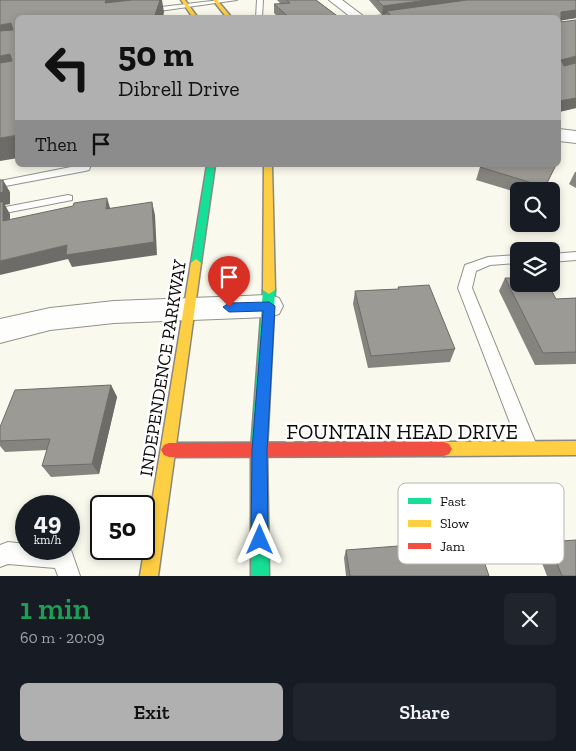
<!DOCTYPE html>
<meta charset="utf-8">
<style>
:root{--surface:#171b24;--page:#20242c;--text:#f1f3f6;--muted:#9ea1a6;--accent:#afb0af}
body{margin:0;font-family:"Zilla Slab",serif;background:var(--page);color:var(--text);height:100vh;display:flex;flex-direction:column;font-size:19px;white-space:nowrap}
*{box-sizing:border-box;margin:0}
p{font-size:16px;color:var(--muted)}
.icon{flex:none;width:28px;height:28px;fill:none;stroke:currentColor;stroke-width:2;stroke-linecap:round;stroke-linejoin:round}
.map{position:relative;height:576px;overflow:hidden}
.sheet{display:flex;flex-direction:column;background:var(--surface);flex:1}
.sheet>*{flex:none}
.top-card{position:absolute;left:15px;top:15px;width:546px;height:152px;border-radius:8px;box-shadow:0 2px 8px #0003;background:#afb0af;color:#111;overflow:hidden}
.fabs{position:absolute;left:510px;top:182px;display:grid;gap:10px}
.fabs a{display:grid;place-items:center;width:50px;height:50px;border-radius:8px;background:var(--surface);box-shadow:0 2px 8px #0003;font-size:25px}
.speed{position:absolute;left:15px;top:495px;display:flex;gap:10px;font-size:25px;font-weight:700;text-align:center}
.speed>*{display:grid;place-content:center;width:65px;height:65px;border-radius:50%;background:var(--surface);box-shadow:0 2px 8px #0003;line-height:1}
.speed small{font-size:12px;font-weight:400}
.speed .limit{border:2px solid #111;border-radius:8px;background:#fff;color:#111}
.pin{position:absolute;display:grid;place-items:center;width:42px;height:42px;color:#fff;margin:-51px -21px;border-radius:50% 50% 50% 0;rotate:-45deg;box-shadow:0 0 5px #0007}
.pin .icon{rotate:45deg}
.me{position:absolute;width:55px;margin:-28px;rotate:0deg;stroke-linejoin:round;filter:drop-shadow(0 0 4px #0008)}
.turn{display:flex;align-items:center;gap:18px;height:105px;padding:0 20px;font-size:22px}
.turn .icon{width:65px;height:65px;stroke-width:2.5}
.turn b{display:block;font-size:35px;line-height:42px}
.then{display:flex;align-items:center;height:48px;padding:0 20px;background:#0003;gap:10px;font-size:19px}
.round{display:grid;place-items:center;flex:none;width:52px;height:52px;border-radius:8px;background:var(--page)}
.headline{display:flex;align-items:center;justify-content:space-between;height:85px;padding:0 20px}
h1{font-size:30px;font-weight:600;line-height:38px;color:#1e9e55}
.cta{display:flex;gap:10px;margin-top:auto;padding:10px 20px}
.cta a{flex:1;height:58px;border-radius:8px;background:var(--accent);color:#111;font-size:20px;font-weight:600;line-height:58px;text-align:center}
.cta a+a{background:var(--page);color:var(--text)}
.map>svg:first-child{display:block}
</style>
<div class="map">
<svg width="576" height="576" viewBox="0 0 576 576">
<rect width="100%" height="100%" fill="#faf9ed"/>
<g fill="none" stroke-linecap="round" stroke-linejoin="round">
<g stroke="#92928c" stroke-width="2">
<path id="lane" d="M220,0h17l-127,18 9,-6z
M257,0h6l-1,18h-6z
M405,13l-2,3 -30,2 3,-2z
M81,165h10l-2,5 -4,1 -85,16v-6z
M68,195l4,1v4l-72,14v-6z
M576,252v8l-25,2v-8z
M519,255v8l-29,2 -14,6 -4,17 65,158 -3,6 -6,3 -6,-3 -3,-6 -61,-158 7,-23 23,-8z
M8,542l18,2v5l45,1 9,26h-22l-3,-8 -47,-4 -8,3v-22z"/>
</g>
<g stroke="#92928c" stroke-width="2">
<path id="street" d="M329,0h13l24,18h-14z
M559,129l17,2v12l-17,-2z
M269,295l10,3 4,8 -4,8 -10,3 -155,6 -64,7 -50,13v-24l50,-11 64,-7z"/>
</g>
<g stroke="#898883" stroke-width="3">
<path id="fast" d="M207,165h8l-14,98 -5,4 -5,-4z
M269,286l6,4 -8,160 2,126h-18v-126l12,-160z"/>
</g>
<g stroke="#898883" stroke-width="3">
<path id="slow" d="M181,0h4l13,18h-5z
M213,0h4l15,18h-5z
M264,165h8l3,125 -6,4 -6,-4z
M196,259l5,4 -43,313h-18l51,-313z
M576,441v14l-132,1 -5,-2 -3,-5 3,-5 5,-2z"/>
</g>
<g stroke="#898883" stroke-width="3">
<path id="jam" d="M444,442l5,2 3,5 -3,5 -5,2 -275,1 -5,-2 -3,-5 3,-5 5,-2z"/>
</g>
<use href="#lane" fill="#fefefc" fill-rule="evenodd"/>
<use href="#street" fill="#fefefc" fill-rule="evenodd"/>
<use href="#fast" fill="#16e098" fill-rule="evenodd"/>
<use href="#slow" fill="#ffcf43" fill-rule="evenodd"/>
<use href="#jam" fill="#f24e42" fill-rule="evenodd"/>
</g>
<path fill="#86847f" d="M277,0h39l24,18h-61l-5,-5v-9h7z
M369,0h207v18l-15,2 15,88 -17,4v-94h-173l1,-4 -5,1z
M556,165l-13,26h-24v2l-43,-13 4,-13z
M575,172h1v16l-7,-4z
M505,278l51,21 20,-1v66l-41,1 -36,-74z
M398,287l57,62 -5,13 -82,6 -15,-64 2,-13 43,-2z
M111,385l6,12 -18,77 -48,3 -9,-11 5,-16 -42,2 -5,-6v-19z
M548,542l28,34h-29l-10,-26z
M346,550l143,26h-143l-2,-18z"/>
<path fill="#6d6c68" d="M105,0h57l2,12 -1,6h-9l-49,-15z
M427,0h56l-96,11v3l-5,1 1,-9z
M576,10v8l-17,3 2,-9z
M11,23l7,16 -18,5v-19z
M10,54l8,18 -18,5v-21z
M576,56v8l-17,6 2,-10z
M576,98v10l-17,4v-11z
M18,135v23l-18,3v-23z
M3,180l7,12v12l-5,1 5,9v20l-7,-13 -3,-15v-13z
M107,198l4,13 -5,-2z
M152,202l3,13 2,40 -85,12 -4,-8 -68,16v-14l67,-16z
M111,385l6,12 -18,77 -7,-10z"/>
<path fill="#9c9a94" stroke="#6d6c68" d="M0,0h106l-1,3 27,-3h28l-6,18h-136v117l-18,3v-75l12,-2 -2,-7 -10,2v-25l13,-1 -2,-7 -11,2z
M287,0h29l24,18h-50l-16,-14 16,-1z
M377,0h50l-44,6z
M467,0h109v10l-15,2v10l15,-2v36l-15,4 3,6 12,-3v35l-17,3v-83h-166l-6,-7z
M482,165h74l-11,22 -65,-20z
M0,180h3v12l-3,1z
M107,198l-1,11 46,-7 2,40 -88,13 1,-10 -67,16v-59h3v19l70,-15 1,-3z
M505,278h14v6h29l8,15 20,-1v54l-33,1z
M429,285l26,64 -84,7 -16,-65 44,-2 -1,-2z
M111,385l-19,79 -50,2 8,-27 -50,2v-14l15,-37z
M477,540l12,36h-139l-4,-26z
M576,540v36h-14l-14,-34z"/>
<path fill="#1a73e8" stroke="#114b97" d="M269,302l6,4 -8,144 1,90 -2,6 -6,3 -6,-3 -3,-6 1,-90 11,-139 -34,1 -6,-5 6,-4z"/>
<g text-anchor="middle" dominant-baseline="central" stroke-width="5" stroke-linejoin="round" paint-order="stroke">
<g font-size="18" fill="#0a0a0a" stroke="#fff">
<text transform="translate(163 368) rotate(-81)">INDEPENDENCE PARKWAY</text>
</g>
<g font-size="21" fill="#0a0a0a" stroke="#fff">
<text x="402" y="431">FOUNTAIN HEAD DRIVE</text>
</g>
</g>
<rect x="398" y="483" width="166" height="81" rx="8" fill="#fff" stroke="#b6b6b6" stroke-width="1"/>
<rect x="408" y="498" width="23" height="6" fill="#16e098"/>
<rect x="408" y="520" width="23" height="7" fill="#ffcf43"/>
<rect x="408" y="543" width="23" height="6" fill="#f24e42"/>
<g font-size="14" fill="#0a0a0a">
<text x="440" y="506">Fast</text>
<text x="440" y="528">Slow</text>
<text x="440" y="551">Jam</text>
</g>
</svg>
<div class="fabs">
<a><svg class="icon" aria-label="search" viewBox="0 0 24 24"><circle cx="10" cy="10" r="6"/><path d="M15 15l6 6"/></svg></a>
<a><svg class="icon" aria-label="layers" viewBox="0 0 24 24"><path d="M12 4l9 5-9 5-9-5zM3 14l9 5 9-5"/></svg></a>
</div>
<div class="speed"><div>49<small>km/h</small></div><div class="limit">50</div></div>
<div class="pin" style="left:229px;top:307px;background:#d93025"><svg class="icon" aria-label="arrive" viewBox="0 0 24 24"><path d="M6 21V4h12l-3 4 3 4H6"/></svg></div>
<svg class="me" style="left:260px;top:540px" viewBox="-20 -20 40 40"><path d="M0-17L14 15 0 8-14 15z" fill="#1a73e8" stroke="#fff" stroke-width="4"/></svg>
<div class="top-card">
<div class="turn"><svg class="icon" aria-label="left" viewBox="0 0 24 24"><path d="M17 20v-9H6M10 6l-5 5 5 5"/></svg><div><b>50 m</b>Dibrell Drive</div></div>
<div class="then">Then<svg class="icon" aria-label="arrive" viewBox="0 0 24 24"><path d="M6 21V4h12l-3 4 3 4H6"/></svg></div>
</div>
</div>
<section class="sheet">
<div class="headline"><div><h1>1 min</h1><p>60 m · 20:09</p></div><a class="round"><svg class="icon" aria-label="close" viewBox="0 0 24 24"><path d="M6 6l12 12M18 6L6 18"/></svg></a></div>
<div class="cta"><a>Exit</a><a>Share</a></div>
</section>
